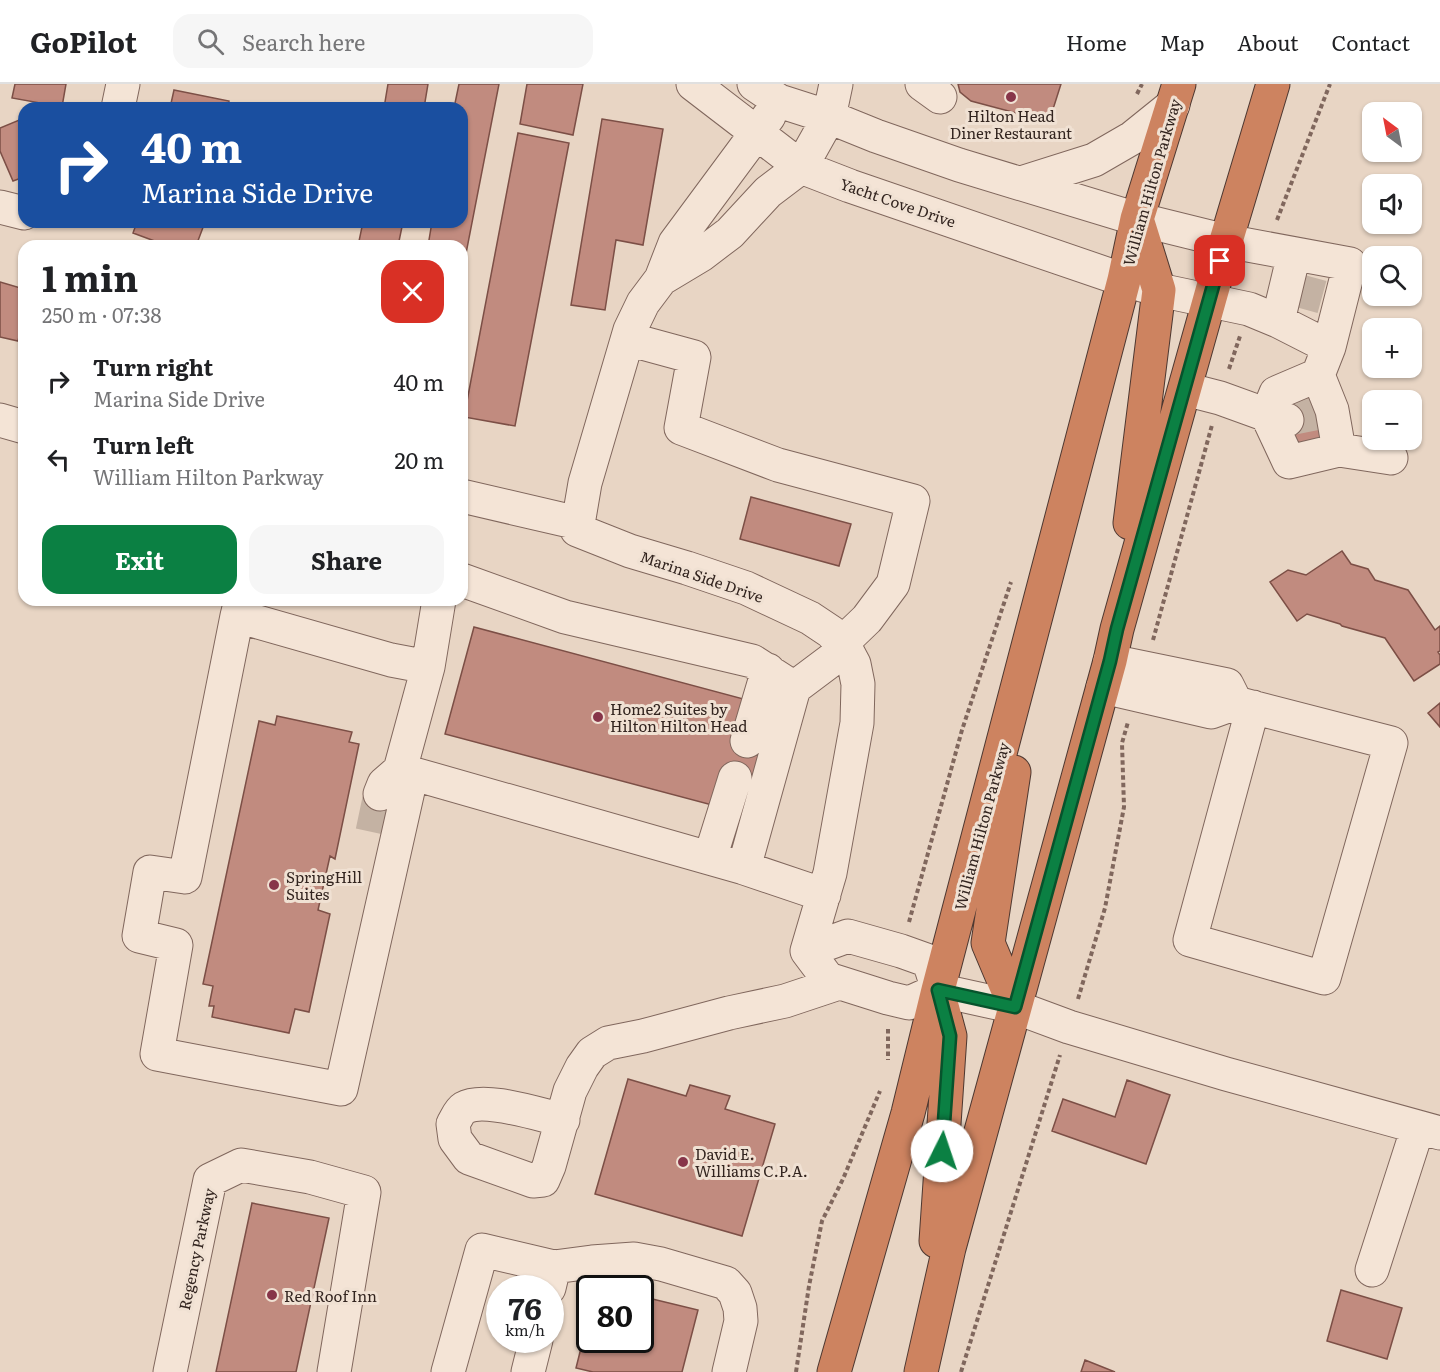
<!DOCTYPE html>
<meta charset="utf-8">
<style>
:root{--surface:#fff;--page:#f6f6f6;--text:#202124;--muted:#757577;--line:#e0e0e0;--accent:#0b8043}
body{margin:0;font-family:Literata,serif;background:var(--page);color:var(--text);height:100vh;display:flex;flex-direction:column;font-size:22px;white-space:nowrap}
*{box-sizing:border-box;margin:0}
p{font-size:20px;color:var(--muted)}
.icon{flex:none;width:33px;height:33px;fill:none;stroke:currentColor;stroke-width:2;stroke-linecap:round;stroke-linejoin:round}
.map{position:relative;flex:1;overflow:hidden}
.drawer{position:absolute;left:18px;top:156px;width:450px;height:366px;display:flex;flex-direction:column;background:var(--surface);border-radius:18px;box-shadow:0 2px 4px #0004}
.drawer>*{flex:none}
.guide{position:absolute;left:18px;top:18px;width:450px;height:126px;border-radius:18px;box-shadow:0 2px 4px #0004;background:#1a4fa0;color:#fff;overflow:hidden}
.needle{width:39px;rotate:328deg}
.controls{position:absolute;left:1362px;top:18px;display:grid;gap:12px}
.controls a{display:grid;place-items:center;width:60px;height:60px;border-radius:12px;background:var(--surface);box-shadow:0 2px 4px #0004;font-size:30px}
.speed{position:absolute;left:486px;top:1191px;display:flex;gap:12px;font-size:30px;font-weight:700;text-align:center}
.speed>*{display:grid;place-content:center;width:78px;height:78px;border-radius:50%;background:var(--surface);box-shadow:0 2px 4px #0004;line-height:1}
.speed small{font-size:15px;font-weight:400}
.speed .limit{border:3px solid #111;border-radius:9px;background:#fff;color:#111}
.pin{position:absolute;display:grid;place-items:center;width:51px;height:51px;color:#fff;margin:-26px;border-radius:12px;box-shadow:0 3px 9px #0006}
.me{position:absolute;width:66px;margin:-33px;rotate:4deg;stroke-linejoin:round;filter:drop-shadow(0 0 4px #0008)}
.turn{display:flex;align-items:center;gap:21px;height:126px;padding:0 24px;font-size:27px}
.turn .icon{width:78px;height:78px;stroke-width:2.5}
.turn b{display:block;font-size:42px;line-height:51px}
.round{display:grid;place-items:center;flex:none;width:63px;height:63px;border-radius:18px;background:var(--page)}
.headline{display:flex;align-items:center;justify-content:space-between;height:102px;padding:0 24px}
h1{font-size:36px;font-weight:700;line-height:45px}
.cta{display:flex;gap:12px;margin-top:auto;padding:12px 24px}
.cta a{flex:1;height:69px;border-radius:18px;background:var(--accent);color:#fff;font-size:24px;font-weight:700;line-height:69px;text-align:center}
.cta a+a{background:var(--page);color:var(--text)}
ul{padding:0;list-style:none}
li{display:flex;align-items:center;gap:18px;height:78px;padding:0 24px}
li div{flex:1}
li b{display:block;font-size:22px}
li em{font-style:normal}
header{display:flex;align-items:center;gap:36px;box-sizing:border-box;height:84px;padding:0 30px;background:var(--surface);border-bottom:2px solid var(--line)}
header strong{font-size:28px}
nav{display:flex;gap:33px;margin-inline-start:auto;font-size:21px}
.search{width:420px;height:54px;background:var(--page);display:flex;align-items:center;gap:15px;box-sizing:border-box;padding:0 21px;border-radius:18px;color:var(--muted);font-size:22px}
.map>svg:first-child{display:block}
</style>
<header>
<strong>GoPilot</strong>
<div class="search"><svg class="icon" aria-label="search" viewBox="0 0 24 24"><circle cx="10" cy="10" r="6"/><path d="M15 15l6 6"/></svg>Search here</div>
<nav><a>Home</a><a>Map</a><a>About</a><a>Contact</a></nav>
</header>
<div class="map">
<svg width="1440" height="1288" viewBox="0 0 1440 1288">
<rect width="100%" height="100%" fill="#e8d5c4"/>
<path fill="#c18b7f" stroke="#7c4f46" stroke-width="1.5" d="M15,0h51l-4,23 -50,-9z
M388,0h40l-4,24h-40z
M459,0h40l-37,190v-28h-34l4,-24h30v-114h-8z
M527,0h56l-10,51 -53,-11z
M958,0h103l-7,22 -5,10 -10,3 -68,-18 -11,-9z
M174,6l55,11 -1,7h-58z
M24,34v59l-11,4 -13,-30v-23z
M602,35l61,10 -20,116 -27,-5 -11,70 -34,-5z
M518,49l51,10 -54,283 -51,-9z
M137,138h68l-9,24h-28l-35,-13z
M363,138h40l-5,24h-40z
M0,198l24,7v29l-6,23 -18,-4z
M1314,303l13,62 -29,7 -14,-62z
M751,413l100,27 -12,42 -99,-27z
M1342,467l9,13 17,5 7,11 33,10 27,40 5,-4v25l-2,1 2,3v9l-26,17 -29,-43 -43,-12 -2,-2 -33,-10 -10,7 -27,-39 18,-12 18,5z
M474,543l277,74 14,45 -10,37 -43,22 -267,-71z
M1440,619v24l-12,-14z
M277,632l75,16 -3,10 10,2 -24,115 -5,-3 -12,54 12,4 -21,98 -14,-3 -6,24 -77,-16 2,-11h-5l4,-20 -10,-2 56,-263 16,4z
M628,995l58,17 4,-11 40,11 -5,13 50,15 -33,112 -147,-42z
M1127,996l43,15 -24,69 -94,-33 11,-32 52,18z
M252,1119l77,15 -33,154h-80z
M1341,1206l61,18 -15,51 -60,-18z
M640,1212l58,14 -16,62h-89l-17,-4 14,-56v28h50z
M1085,1276l30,12h-34z"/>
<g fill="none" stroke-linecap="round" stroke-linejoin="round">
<path stroke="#c4b2a3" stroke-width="33" stroke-dasharray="33 16" stroke-linecap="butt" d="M1293,205l29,8
M1289,335l30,-6
M372,748l8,-38"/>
<g stroke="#80675d" stroke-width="35">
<path id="minor" d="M693,0l108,83 49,19 274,94 35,10 90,19 29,12 51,26 21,-83 -124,-23 -89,-22 -178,-54 -83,-29 -47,-19 -50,-16 -25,-17
M922,0l18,13
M118,24l5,-24
M769,32l-94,127 -14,36 -18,24 -13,27 -45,153 -8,47 53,21 57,17 59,20 64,30 21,14 15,17 8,15 4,20 -1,39 -27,150 -23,78
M1021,99l73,-23 38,-22 41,-33
M0,123l24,6
M661,195l40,-24 29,-22 38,-41 33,-25 28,-50 7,-33
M1278,237l16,-67
M628,255l66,18 -13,71 97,37 135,36 -20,83 -26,35 -26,25
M1185,305l35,9 47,17 22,47 50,-12 -7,-40 -14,-35 11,-28
M0,336l24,7
M1287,336l-20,-5 9,-22 42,-18
M1339,366l52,8
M462,412l116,27
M462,496l103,37 187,44 42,27
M241,516l-4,16 154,44 37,7 11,-67
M237,532l-52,261 -35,-5 -11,64 37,9 -19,109 184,35 71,-316
M1110,577l117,24 9,18
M428,583l-28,103 344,98 50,-180 52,-39
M1103,603l108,25 25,-9 155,40 -67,235 -134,-38 63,-233
M747,657l21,-71
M380,710l4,-10 16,-14
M710,774l25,-80
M744,784l80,27
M807,867l21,28 60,19 21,5 29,-13 77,17 54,20 157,47 214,59
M807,867l41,-15 53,15 28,10 9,29
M563,1036c-23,-5 -79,-24 -99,-12 -5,3 -8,11 -11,16l2,15 14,19 64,23 10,-1 6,-14 21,-75 12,-24 10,-14 16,-10 35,-7 86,-23 56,-12 54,-18
M554,1183l38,-5 42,-3 27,5 65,19 9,10 5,15 1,13 -12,51
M1372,1186l46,-143
M170,1288l40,-192 31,-15 69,12 54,15 -30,180
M448,1288l34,-122 72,17 -5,21
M528,1288l8,-32"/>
</g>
<g stroke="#4e3831" stroke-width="35">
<path id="highway" d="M1130,439l29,-233 -21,-68
M1014,688l-26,171 27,64
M936,1157l14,-205 -11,-41
M834,1288l74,-259 30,-123 186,-710 13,-61 42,-135
M921,1288l28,-124 161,-587 7,-32 109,-388 47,-157"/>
</g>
<path stroke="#80675d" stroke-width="4" stroke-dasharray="4.5 3" stroke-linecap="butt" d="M1137,10l5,-10
M1277,136l53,-136
M1229,285l11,-33
M1153,556l59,-215
M909,838l53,-192 49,-148
M1078,915l27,-91 19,-101 -2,-64 6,-21
M888,945v31
M796,1288l13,-86 13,-65 21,-42 37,-88
M961,1288l99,-317"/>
<use href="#minor" stroke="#f4e4d6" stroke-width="33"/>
<use href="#highway" stroke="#cd8360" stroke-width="33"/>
</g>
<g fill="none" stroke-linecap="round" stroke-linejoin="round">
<g stroke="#07532c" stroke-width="15">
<path id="route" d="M942,1067l8,-115 -12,-46 77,17 95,-346 7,-32 103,-368"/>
</g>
<use href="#route" stroke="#0b8043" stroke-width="10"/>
</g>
<g fill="#873549" stroke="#f0e1d3" stroke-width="2">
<circle cx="1011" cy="13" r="6"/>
<circle cx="598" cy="633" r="6"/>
<circle cx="274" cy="801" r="6"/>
<circle cx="683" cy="1078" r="6"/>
<circle cx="272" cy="1211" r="6"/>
</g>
<g text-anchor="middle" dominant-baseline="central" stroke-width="6" stroke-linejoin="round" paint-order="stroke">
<g font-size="15" fill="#32241f" stroke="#f0e1d3" text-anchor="start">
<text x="1011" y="31" text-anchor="middle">Hilton Head<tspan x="1011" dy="17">Diner Restaurant</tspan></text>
<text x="610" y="624">Home2 Suites by<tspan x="610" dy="17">Hilton Hilton Head</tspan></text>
<text x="286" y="792">SpringHill<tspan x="286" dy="17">Suites</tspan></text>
<text x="695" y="1069">David E.<tspan x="695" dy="17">Williams C.P.A.</tspan></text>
<text x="284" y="1211">Red Roof Inn</text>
</g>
<g font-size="15" fill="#32241f" stroke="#f0e1d3">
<text transform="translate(1151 98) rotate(-74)">William Hilton Parkway</text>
<text transform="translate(898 118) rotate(19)">Yacht Cove Drive</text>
<text transform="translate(702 492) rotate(19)">Marina Side Drive</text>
<text transform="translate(981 742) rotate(-75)">William Hilton Parkway</text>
<text transform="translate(196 1165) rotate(-78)">Regency Parkway</text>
</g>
</g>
</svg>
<div class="controls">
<a><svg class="needle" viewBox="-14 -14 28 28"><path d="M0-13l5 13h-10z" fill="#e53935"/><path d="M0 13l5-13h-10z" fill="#757577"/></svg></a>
<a><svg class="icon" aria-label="sound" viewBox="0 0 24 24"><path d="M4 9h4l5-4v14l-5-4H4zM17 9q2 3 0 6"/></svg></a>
<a><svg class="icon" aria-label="search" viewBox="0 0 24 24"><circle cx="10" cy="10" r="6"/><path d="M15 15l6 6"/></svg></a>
<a>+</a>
<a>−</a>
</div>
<div class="speed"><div>76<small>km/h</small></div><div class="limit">80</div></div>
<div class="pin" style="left:1220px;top:177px;background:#d93025"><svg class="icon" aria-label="arrive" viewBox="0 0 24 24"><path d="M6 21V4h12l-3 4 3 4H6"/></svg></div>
<svg class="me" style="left:942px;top:1067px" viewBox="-20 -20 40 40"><circle r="19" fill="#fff"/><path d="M0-13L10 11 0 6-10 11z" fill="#0b8043"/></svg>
<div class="guide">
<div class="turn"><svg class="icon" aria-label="right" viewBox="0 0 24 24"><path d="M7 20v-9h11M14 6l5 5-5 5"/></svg><div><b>40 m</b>Marina Side Drive</div></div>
</div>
<section class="drawer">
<div class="headline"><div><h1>1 min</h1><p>250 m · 07:38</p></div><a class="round" style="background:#d93025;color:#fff"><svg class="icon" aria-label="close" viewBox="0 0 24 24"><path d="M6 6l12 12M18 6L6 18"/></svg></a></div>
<ul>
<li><svg class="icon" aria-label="right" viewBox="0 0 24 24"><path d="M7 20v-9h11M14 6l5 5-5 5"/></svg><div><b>Turn right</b><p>Marina Side Drive</p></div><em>40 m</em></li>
<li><svg class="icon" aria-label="left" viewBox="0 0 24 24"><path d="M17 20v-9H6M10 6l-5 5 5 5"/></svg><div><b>Turn left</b><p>William Hilton Parkway</p></div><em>20 m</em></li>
</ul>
<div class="cta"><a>Exit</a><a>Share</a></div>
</section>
</div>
